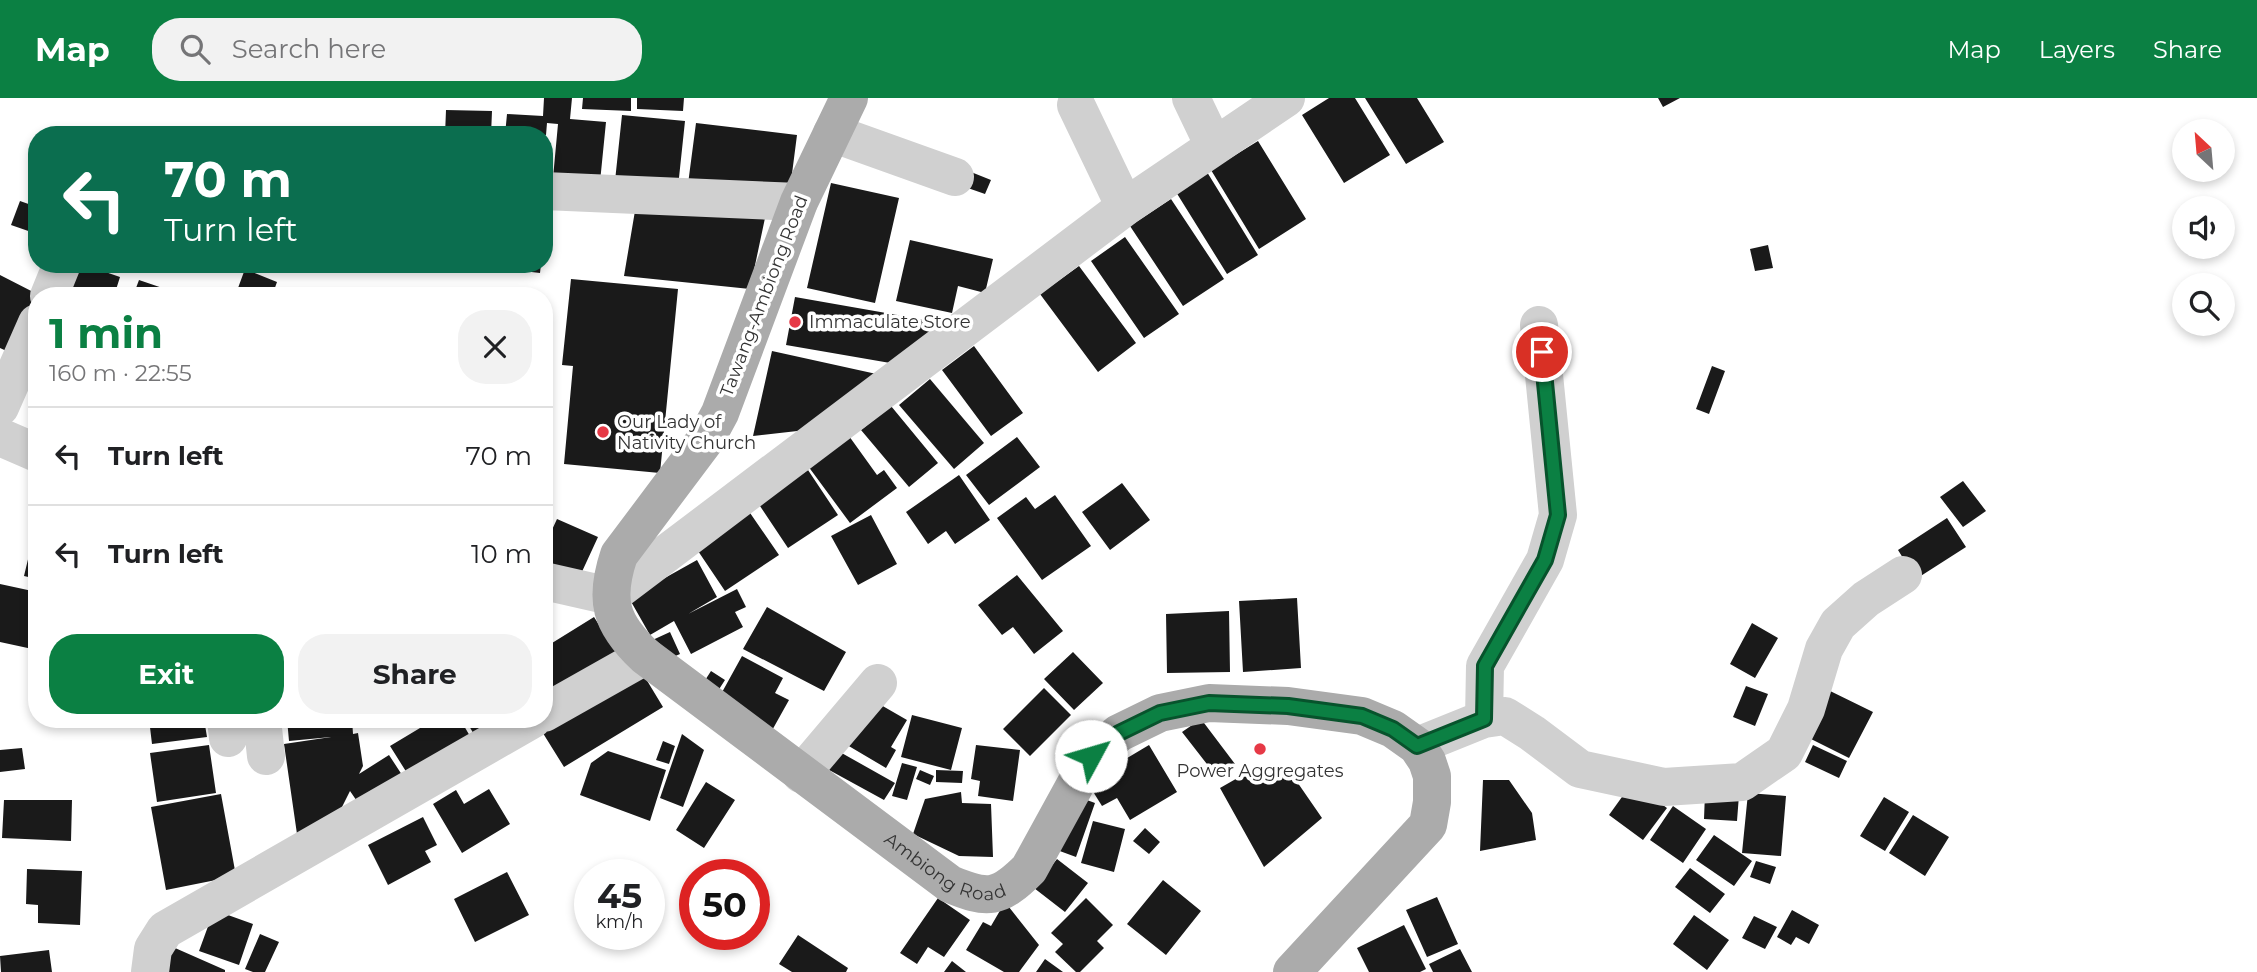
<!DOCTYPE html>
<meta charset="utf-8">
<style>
:root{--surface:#fff;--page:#f2f2f2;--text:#202124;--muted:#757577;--line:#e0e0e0;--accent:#0b8043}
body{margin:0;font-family:Montserrat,sans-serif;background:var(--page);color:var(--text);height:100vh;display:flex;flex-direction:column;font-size:26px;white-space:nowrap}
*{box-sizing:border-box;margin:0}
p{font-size:23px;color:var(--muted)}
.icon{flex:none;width:38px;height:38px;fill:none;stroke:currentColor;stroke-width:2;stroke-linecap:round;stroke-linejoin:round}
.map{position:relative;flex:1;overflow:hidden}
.side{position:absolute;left:28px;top:189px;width:525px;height:441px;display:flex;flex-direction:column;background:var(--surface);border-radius:28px;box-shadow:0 4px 10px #0003}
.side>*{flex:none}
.top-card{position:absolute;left:28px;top:28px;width:525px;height:147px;border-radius:28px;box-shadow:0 4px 10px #0003;background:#0b6e4f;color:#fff;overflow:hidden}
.needle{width:46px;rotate:334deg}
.buttons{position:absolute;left:2172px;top:21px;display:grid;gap:14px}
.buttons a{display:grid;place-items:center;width:63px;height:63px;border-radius:50%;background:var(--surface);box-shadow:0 4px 10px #0003;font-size:35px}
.speed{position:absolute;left:574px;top:761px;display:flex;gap:14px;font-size:35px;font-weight:700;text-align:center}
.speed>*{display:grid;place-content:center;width:91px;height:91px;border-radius:50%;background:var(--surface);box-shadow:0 4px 10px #0003;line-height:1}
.speed small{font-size:18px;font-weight:400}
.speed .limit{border:10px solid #d22;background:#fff;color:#111}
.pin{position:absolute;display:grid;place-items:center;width:60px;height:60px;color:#fff;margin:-30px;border:4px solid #fff;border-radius:50%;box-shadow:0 2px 7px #0007}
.me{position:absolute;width:77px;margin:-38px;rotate:51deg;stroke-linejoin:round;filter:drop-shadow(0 0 5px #0008)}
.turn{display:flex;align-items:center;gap:24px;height:147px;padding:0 21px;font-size:32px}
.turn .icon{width:91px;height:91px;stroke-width:2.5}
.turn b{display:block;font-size:49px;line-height:60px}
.round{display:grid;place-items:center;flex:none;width:74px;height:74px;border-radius:28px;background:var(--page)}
.overview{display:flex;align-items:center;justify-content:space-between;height:119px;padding:0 21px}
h1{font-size:42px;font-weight:700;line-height:52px;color:var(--accent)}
.primary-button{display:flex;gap:14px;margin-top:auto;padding:14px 21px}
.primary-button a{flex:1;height:80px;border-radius:28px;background:var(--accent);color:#fff;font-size:28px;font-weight:700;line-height:80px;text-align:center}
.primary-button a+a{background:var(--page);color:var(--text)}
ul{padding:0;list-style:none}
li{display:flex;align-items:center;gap:21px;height:98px;padding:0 21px;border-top:2px solid var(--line)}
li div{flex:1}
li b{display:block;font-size:26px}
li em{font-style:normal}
header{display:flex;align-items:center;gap:42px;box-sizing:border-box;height:98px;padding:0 35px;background:var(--accent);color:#fff}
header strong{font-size:33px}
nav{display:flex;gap:38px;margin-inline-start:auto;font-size:24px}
.search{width:490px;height:63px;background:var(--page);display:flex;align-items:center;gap:18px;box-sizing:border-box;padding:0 24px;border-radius:28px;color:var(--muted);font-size:26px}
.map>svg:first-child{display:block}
</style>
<header>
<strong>Map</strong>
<div class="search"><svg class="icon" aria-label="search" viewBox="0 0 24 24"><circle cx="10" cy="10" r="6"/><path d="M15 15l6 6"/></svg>Search here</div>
<nav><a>Map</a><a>Layers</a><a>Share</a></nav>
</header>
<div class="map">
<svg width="2257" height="874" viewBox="0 0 2257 874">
<rect width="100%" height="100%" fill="#fff"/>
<path fill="#1a1a1a" d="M544,0h28l-2,21 36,3 -6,60 -47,-4 5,-54 -11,-1 -1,12h-41l2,-21 36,2z
M583,0h48v13l-49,-2z
M637,0h47l-1,13 -46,-2z
M1329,0h26l35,57 -46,28 -42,-68z
M1365,0h52l27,44 -38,22z
M1658,0h22l-17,9z
M446,12l46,1 -1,24h-46z
M622,17l63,6 -7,66 -63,-6z
M696,25l101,12 -8,62 -101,-13z
M1258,43l48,78 -47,30 -48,-79z
M971,74l20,8 -6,14 -20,-7z
M1207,74l51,83 -31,19 -51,-82z
M831,85l68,15 -24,105 -68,-15z
M637,101l128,19 -15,71 -126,-13z
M1171,101l53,80 -41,27 -53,-80z
M20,103l17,6v27l-26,-9z
M1125,139l54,77 -35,24 -53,-77z
M910,142l83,19 -8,34 -27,-7 -6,27 -56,-12z
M1768,147l5,23 -18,3 -5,-22z
M75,166h7l38,13 -6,19h-50z
M448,166h45l-1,9 -45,-4z
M497,166h44l-1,9 -43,-5z
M1079,168l57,77 -38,29 -58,-78z
M245,171l32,13 -5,14h-15l-19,-8z
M0,177l41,21 -28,58 -13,-6z
M571,181l107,10 -18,184 -96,-9 9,-98 -11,-1z
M139,182l44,15v1h-50z
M795,199l148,26 -47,41 -110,-19z
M974,248l49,67 -32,23 -49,-66z
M772,253l109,24 -66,54 -62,7z
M1712,268l13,5 -16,43 -13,-5z
M930,281l54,64 -30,26 -55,-64z
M891,308l47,57 -29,24 -48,-57z
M849,338l28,39 7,-5 13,18 -47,35 -42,-57z
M1017,339l23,30 -51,38 -23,-30z
M808,372l30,45 -50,33 -30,-45z
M959,377l31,45 -35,24 -9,-13 -18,13 -22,-32z
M1963,383l23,30 -23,16 -23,-30z
M1122,385l28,37 -40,30 -28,-38z
M1055,397l36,51 -49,34 -45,-62 29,-21 9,12z
M748,412l31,45 -54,36 -31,-46z
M871,417l26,49 -39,21 -27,-49z
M1947,420l19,29 -50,32 -18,-29z
M557,421l41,18 -18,39 -36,-16v-13z
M36,428h1v53l-13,-3z
M697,462l20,37 -29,17 49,-25 9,18 -11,5 8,15 -52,27 -17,-33 -24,14 -21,-37z
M1017,477l46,56 -29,23 -21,-27 -11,8 -24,-30z
M0,486l37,8v58l-37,-8z
M1297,500l4,70 -58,4 -4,-71z
M767,509l79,45 -22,39 -81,-42z
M1229,513l1,61 -63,1 -1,-59z
M594,519l26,41 -76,47v-57z
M1752,525l26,15 -23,40 -25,-14z
M670,534l10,22 -16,7 -18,-18z
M1073,554l30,31 -29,27 -30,-31z
M742,558l41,22 -8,15 14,7 -19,34 -55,-29z
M640,571l23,38 -99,60 -23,-37z
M711,573l14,9 -11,17 -14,-9z
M1746,588l22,8 -13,32 -22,-9z
M1044,590l27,27 -41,41 -27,-27z
M1824,590l49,24 -24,46 -48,-24z
M874,603l33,19 -16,27 5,3 -10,18 -44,-26z
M912,617l50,13 -11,42 -50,-13z
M149,621h55l3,18 -55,7z
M287,621h65l1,15 5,-1 5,33 -4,8 30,-19 17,26 -43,29 -13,-19 -10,20 -43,23 -13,-90 47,-7 -42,4z
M435,621h25l14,24 -62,38 -22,-35z
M465,621h55l-41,24z
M1201,621l34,45 -18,13 -35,-45z
M682,636l22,16 -21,57 -23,-9z
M663,643l12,5 -6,18 -13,-4z
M209,647l7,48 -59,9 -7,-49z
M976,647l44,5 -7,51 -35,-5 2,-15 -9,-2z
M1149,647l28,47 -47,28 -13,-22 -15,8 -15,-24z
M1813,647l34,16 -8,17 -34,-16z
M831,649l64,36 -11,17 -64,-35z
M22,650l3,21 -25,3v-22z
M608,653l58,19 -16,51 -70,-26 11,-32z
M902,665l15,4 -10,33 -15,-4z
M920,672l14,6 -4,9 -14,-6z
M936,672l27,1 -1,12 -26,-1z
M1248,674l45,4 29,42 -58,49 -44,-79z
M1483,682h26l23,33 4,27 -56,11z
M706,684l29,18 -31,48 -28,-18z
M1632,685l35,25 -24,32 -34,-25z
M489,691l21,35 -48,29 -29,-49 23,-14 8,14z
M961,694l1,11 29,1 2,53 -34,-1 -46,-22 12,-35z
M1705,695l34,2 -2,26 -33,-2z
M1748,695l38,3 -5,60 -39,-3z
M221,696l15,82 -70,14 -15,-83z
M1076,698l19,7 -19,54 -19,-7z
M1884,699l25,15 -24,39 -25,-15z
M4,702h68l-1,41 -69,-3z
M1673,708l33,23 -23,34 -33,-23z
M1913,717l36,22 -24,39 -36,-23z
M423,719l14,28 -12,6 6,11 -43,23 -20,-40z
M1093,723l32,8 -11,43 -33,-9z
M1145,730l15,14 -11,12 -16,-13z
M1714,737l38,26 -18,25 -38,-26z
M1057,761l31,24 -23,29 -31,-24z
M1756,763l20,6 -6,17 -20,-7z
M1690,770l35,26 -15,19 -35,-26z
M27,771l55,2 -2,54 -42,-2v-18l-12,-1z
M507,774l22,43 -54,27 -21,-43z
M1163,782l38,31 -35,44 -39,-31z
M1437,799l21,47 -31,13 -21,-47z
M938,800l32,22 -26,37 -16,-10 -11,17 -17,-11z
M1086,800l27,27 -16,16 7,7 -24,24h-4l-21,-20 8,-8 -12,-11z
M1005,804l34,43 -20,27h-15l-38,-22 17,-28 8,4z
M214,812l39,14 -14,41 -40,-14z
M1792,812l27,15 -10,19 -13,-7 -5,8 -14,-8z
M1694,817l35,25 -22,30 -34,-26z
M1754,818l23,11 -12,22 -23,-11z
M1404,827l22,44 -6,3h-51l-12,-24z
M260,836l19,8 -14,30h-12l-8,-3z
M798,837l50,33 -2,4h-54l-13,-8z
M166,846l59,26v2h-63z
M1460,851l12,23h-39l-4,-8z
M49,852l3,22h-51l-1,-16z
M1045,861l18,13h-27z
M952,863l14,11h-22z"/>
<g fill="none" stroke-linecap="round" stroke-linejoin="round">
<path stroke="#d0d0d0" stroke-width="38" d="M1191,0l23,48
M1076,7l49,102
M832,35l123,44
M544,93l255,11
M49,198l13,-32
M0,309l37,-84
M0,339l37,16
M544,483l66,15 515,-389 161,-109
M544,615l101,-57
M226,621l2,19
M262,621l4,37
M1484,621l1,-53 60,-106 13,-45 -19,-190
M1417,648l67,-27 21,-3 27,17 48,36 84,18 78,-5 42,-29 22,-44 18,-60 14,-25 28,-25 37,-24
M801,676l77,-91
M150,874l3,-23 12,-19 368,-211"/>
<path stroke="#ababab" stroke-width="38" id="s1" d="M849,0l-50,104 -79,211 -14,26 -87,116c-15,45 -9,68 26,101l305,228c38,16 49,15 79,-15l62,-113 28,-23 41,-20 49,-10 79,3 74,10 31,13 24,17 10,15 5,15v26l-4,23 -136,147"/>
</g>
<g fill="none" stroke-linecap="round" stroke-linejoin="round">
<g stroke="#07532c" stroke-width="18">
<path id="route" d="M1091,658l28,-23 41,-20 49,-10 79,3 74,10 31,13 24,17 67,-27 1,-53 60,-106 13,-45 -16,-163"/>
</g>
<use href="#route" stroke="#0b8043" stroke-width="12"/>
</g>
<g fill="#e63946" stroke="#fff" stroke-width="2.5">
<circle cx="795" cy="224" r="7"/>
<circle cx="603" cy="334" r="7"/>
<circle cx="1260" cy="651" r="7"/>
</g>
<g text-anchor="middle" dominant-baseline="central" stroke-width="7" stroke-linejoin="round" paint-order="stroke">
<g font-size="18" fill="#333" stroke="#fff">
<text transform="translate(764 198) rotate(-69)">Tawang-Ambiong Road</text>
<text stroke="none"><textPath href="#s1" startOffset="998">Ambiong Road</textPath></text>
</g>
<g font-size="18" fill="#333" stroke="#fff" text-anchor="start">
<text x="809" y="224">Immaculate Store</text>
<text x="617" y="324">Our Lady of<tspan x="617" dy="21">Nativity Church</tspan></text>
<text x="1260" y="673" text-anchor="middle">Power Aggregates</text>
</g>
</g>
</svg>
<div class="buttons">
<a><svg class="needle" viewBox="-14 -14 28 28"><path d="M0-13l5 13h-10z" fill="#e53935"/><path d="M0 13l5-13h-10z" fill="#757577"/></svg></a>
<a><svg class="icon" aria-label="sound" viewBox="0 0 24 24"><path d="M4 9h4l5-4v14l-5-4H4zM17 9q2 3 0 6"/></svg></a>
<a><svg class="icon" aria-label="search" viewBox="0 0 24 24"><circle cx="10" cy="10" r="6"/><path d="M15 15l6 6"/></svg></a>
</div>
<div class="speed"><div>45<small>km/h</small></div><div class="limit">50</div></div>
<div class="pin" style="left:1542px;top:254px;background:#d93025"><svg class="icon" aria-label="arrive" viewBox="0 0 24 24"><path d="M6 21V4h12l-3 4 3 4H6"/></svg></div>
<svg class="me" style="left:1091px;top:658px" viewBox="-20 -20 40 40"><circle r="19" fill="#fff"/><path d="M0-13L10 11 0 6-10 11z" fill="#0b8043"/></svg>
<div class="top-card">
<div class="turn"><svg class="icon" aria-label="left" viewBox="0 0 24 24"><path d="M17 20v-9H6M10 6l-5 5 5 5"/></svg><div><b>70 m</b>Turn left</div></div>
</div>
<section class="side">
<div class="overview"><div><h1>1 min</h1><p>160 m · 22:55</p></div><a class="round"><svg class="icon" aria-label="close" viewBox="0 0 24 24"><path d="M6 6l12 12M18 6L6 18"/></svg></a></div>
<ul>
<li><svg class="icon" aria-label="left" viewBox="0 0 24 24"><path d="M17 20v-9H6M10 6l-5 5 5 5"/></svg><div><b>Turn left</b></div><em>70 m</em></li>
<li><svg class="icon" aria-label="left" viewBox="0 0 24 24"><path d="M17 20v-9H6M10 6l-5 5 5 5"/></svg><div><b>Turn left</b></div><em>10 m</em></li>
</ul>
<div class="primary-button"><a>Exit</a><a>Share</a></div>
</section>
</div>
